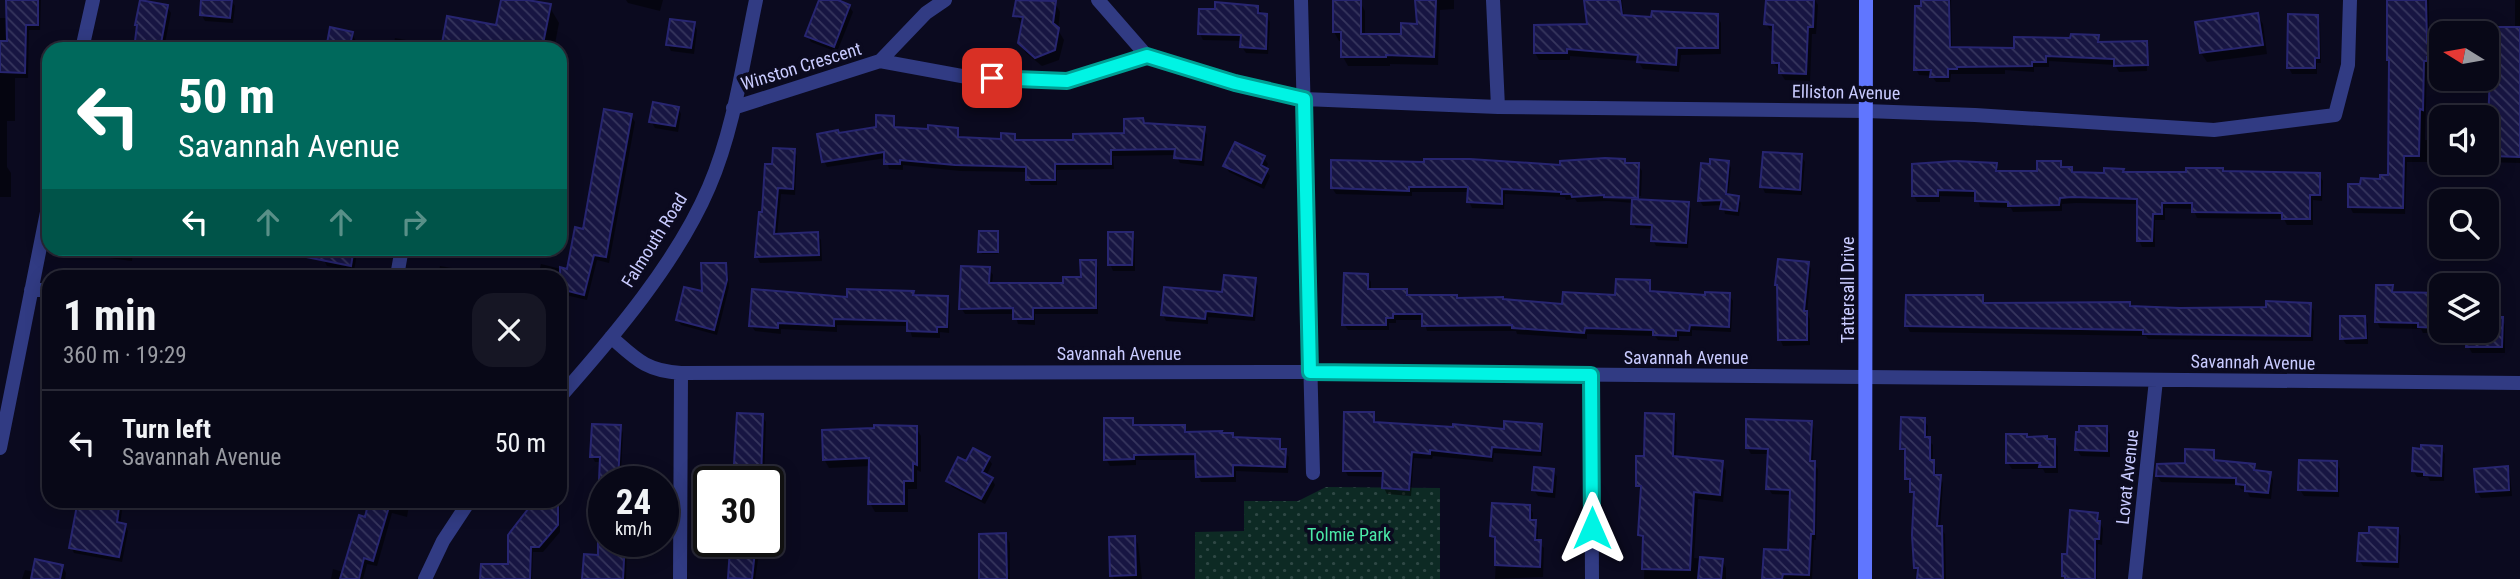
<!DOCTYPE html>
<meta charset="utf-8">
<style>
:root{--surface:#080817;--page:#161624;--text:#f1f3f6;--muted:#989aa1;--line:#292936}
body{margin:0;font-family:"Roboto Condensed",sans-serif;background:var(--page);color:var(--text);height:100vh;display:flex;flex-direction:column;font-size:26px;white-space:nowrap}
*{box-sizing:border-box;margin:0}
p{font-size:23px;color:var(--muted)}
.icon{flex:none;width:38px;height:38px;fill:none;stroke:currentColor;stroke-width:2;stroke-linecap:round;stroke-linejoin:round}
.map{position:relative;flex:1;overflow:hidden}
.panel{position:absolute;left:42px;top:270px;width:525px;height:238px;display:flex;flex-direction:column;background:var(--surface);border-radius:21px;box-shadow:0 4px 18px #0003,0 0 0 2px var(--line)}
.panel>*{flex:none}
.top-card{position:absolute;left:42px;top:42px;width:525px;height:214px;border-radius:21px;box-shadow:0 4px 18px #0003,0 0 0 2px var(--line);background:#00695c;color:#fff;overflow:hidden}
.needle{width:46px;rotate:281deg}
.tools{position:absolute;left:2429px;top:21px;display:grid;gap:14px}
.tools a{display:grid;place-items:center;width:70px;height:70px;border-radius:14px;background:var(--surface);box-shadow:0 4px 18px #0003,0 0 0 2px var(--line);font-size:35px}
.speed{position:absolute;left:588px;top:466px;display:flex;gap:14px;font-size:35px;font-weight:700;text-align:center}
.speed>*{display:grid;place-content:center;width:91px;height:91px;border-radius:50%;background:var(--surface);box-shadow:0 4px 18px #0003,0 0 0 2px var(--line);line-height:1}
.speed small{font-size:18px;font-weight:400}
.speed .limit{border:4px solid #111;border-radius:10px;background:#fff;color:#111}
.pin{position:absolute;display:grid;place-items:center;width:60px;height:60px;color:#fff;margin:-30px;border-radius:14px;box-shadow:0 4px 10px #0006}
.me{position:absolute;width:77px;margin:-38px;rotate:0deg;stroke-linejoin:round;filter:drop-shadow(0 0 5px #0008)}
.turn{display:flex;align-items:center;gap:24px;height:147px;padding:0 21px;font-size:32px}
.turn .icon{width:91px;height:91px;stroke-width:2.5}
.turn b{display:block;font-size:49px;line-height:60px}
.lanes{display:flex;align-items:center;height:66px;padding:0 21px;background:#0003;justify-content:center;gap:35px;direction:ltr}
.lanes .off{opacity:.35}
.round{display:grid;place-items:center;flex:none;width:74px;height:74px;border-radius:21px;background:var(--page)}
.summary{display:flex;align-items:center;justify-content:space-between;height:119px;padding:0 21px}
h1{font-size:42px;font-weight:700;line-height:52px}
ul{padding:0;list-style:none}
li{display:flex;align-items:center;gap:21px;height:105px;padding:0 21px;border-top:2px solid var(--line)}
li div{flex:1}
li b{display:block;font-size:26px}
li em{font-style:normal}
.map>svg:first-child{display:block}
</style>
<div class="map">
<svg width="2520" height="579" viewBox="0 0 2520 579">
<defs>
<pattern id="park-dots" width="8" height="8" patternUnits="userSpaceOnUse" patternTransform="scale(1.75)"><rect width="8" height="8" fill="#0d2a24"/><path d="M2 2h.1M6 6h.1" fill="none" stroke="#2f4845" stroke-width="1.8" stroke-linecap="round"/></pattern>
<pattern id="building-back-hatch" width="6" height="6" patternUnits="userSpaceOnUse" patternTransform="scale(1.75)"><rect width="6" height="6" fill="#171542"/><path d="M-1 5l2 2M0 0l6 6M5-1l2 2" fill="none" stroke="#37365e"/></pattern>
</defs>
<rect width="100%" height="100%" fill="#0b0a1f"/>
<path fill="url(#park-dots)" d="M1326,487l114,1v91h-245v-47l49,-1v-30h54z"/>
<path fill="#0007" d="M8,0h33l-1,30h-11l-1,48h-13v43h-8v46l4,6v24h-11v-179h8z
M203,0h28l4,6 -2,17 -28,-2 -4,-7z
M503,0h14l32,6 10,17 -5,26h-161l2,-11 48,9 55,-20z
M626,0h37l-3,11 -32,-8z
M821,0h12l16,6 4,6 -16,40 -26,-10 -4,-7z
M1017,0l38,3 5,9 -2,18 6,10 -5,20 -17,6 -16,-13 -6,-10 3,-18 -8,-10z
M1417,0h37v9l-14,1 -2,55 -48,-1v2h-42l-5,-9v-16h-4l-5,-9 26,-30 5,9v25h38l16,-10z
M1586,0h36l2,17 29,2 64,-3 4,7v31l-40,1 -2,17 -36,-3 -5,-8 -68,-5v4h-31l-4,-7 54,-27z
M1777,0h38l3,5 -2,29h-4l-2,47 -25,-1 -11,-17v-31l-3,-1 -5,-7z
M1923,0h28l1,48 63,1 83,-12 3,6h45l3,3h-3l1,25 -28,1 -4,-7 -66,-4v6h-15v5l-29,-2v4h-54l-1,8h-14l-4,-6 -13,-1 -3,-6z
M2389,0h40v43l8,1 3,6v13h-10v4h-3l-2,73h16v22h-34l-2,52 -52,-1 -3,-6 12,-21 28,-9z
M2515,0h5v163l-33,-1v-21h3l3,-112h22z
M167,7l4,6 -6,30 9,1 3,5h-41l2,-21 -1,-3z
M1257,7l13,15 -2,32 -22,-1 -4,-6 1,-6 -40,-1 -3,-6z
M2257,15l6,9 4,30 -60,8 -6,-9z
M2316,16l4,7 1,40h-4v11h-25l-3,-6z
M694,24l3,6 -3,24 -23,-3 -3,-6z
M351,33l10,16h-33z
M678,108l3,6 -3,18 -23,-4 -4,-7z
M631,116l4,6 -26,141 -12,-3 -10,40 -26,-6 -1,6v-24h-22l3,-12 28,7z
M893,118l4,11 60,1 4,9 41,2 12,-5 4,6h57l51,-7 19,-11 59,5 3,6 -3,31 -24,-3 -4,-8 -63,1 1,13 -57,1v15h-26l-4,-6v-7l-67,-1 -57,-6v5l-14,-1 -3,-11 -59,9 -3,-6 15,-26 38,-6z
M794,150l3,6 -2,39 -14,-1 -4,42 40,-2 4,6 1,21 -62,2 -3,-6 17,-91z
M1801,156l4,6 -3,33 -37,-2 -3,-7z
M1264,158l4,6 -3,5 5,7 -6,13 -35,-17 -4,-7z
M1624,160l2,5h12l4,6 -1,25 -38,-1v4l85,4 3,6 -3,39 -32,-2 -3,-6v-11l-17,-1 -3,-5 1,-20 -26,-2 -31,1 -2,-3 -9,1 -1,-3 -60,-3 -1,15 -32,-1 -3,-7v-9h-57v4l-76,-2 -4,-6z
M1728,162l3,6 -3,28 10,1 3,6 -2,13 -14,-2 -2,-9 -20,1 -3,-5z
M2060,163l4,6h7l3,4 32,1 16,-4 2,4 195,1 4,6 -1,20 -9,-1v25h-26l-3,-6 -87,-1 -4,-9 -28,-1v12h-10v27h-13l-3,-7v-36l-63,-1 -14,1v7l-49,1 -2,-4 -31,-1 -3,-10 -37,-1v6h-23l-3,-6 82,-32 3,9 40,-1z
M2445,163h24v4l-22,-1z
M997,233l1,21h-16l-2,-3z
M1132,234l3,6v31h-22l-3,-7z
M96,248h38l-2,13 -32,-4z
M217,248h31v5l-30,-2z
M261,248h37l-2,8z
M326,248h32l-4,23 -27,-5 -3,-6z
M1095,262l3,6v46h-63v11l-17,-1 -3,-10h-50l-4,-6 28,-39 4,6 -1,9 72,1 18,-6z
M1808,263l3,6 -4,45 3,5v26l-27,1 -3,-7z
M725,264l3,6 1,17 -12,48 -36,-10 -3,-5 26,-26z
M440,266l29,5 3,5h-34z
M1367,276l4,6v9h35l4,6 154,9 53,-9 32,-16 3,12 55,3 22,-1 4,6 -2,31 -39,-2v6h-13v5l-21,-1 -3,-4 -68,-2v5l-70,-5 -1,-3h-89l-3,-11h-28v3h-7v7h-41l-4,-6z
M1255,280l3,6 -3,35 -47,-4v7l-42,-3 -3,-6 61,-21z
M2392,287l3,7h46v37h16v2h-34l-2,-4 -41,-1 -3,-6z
M913,292l2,5 32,1 3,6 -1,29 -9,-1v6l-28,-1 -3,-11 -72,-1v7l-56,-3v5l-26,-3 -4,-6z
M1982,297l4,7h143l3,4 135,1 43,-5 4,7 -1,30 -165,-2 -2,-3 -236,-4 -3,-6z
M2364,318l4,6v20h-22l-4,-6z
M2487,318l15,1 3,6v28h-33l-4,-7v-15h19z
M1373,414l3,10 129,7 36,-5 3,6 -2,24 -48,-3 -1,9 -60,-6 -1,3 -18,-1 -3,38 -24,-2 -3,-6 1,-11 -37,-1 -3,-6z
M1673,415l4,8 -1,35 46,5 4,8 -3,31 -25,-3 -4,59 28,2 4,8v11h-82l1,-37 -5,-7 2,-42 -4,-7 7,-28z
M762,416l4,6 -2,59h-37l7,-1z
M1132,420l4,6h48l4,7 91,7 4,11 6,6 -1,16 -52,-2v11h-35l-3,-6 -1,-16h-61v5l-26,1 -4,-7z
M1924,420l4,6 -1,13 6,6v16l3,7v9h4l3,6 -3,45 5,6 1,45h-30l-2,-44 1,-38 -8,-19 -2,-23 -3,-7z
M1811,422l3,7 -1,34 5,6 -2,71h-2l-2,39h-48l26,-27 1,-57 -19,-1 -4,-6 1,-34h-18l-4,-7z
M620,427l3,6 -2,38h4l4,10h-25v60h23l-1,38h-42l16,-22 1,-95h-6l-3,-6z
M916,428l5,8v36l-4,-2v19h-9v23h-33l-5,-9 1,-37 -42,2 -5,-9z
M2106,428l4,6v23l-29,-1 -4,-6z
M2008,436l38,2 2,3h6l4,6v26h-13l-2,-4h-31l-4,-6z
M2441,448l4,6 -1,27h-14l-2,-4h-11l-4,-6 10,-21z
M2213,451l3,11 38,4 4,6 12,2 3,6 -2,19 -21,-2 -4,-7 -5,-1 -3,-5 -77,-2 -4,-6z
M988,458l4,6 -6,12 6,3 3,6 -10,19 -33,-17 -4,-6 19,-18z
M2336,463l4,6 -1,28 -35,-1 -4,-6z
M2507,468l3,6 2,22 -31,2 -4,-6z
M1553,470l4,7 -2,21 -17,-2 -4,-6z
M560,496v36l-17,20h-10l-1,27h-50l28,-13 27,-66h23z
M61,500h60l2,4 -3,21 5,1 3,5 -6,31 -48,-9 -3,-6 7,-39 -14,-3z
M167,500h19v4z
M371,500h39l-3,17 -15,-4 -15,53 -10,-2 -4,15h-32l2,-10 10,3 23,-53z
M1529,507l4,6v9l5,6v14l6,6 -1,29 -48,2 2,-37 -5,-6z
M2097,514l6,15 -1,16 -4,-1 -1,35h-31l-2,-3 4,-20z
M2397,530l4,6 -2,32 -36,-2 -4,-6z
M1005,535l5,8v36h-29z
M1134,538l4,6 4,35h-28l-2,-4z
M731,541h30l-6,38h-24z
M62,566l4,7 -1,6h-43l3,-9 9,2z"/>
<path fill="url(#building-back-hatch)" stroke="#272570" stroke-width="2" d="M6,0h32v25h-12l-1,48 -25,-1v-31h7z
M140,0l28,5 -8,44h-26l3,-24h-2z
M201,0h31l-2,18 -30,-3z
M501,0h26l24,4 -9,45h-101l6,-33 49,9z
M819,0h19l12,5 -16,42 -29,-11z
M1016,0l40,1 -3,22 6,5 -4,22 -20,8 -17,-15 5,-26 -10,-1z
M1333,0h28v34h40v-11l16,1 -2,-24h21l-2,57 -48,-2v2h-45v-25h-8z
M1584,0h36l2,15 29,2 1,-6 66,3v34h-41l-1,17 -39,-3 1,-7 -71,-6v4h-33v-28l53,-1z
M1766,0h48l-1,27h-5l-2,47 -27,-1v-10h-7l1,-38 -9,-1z
M1921,0h28l1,47 64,1v-11l56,1 1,-4 28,1 -1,7 49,-1 1,24 -34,1v-7l-68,-3v6h-14v4l-75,1v2h-9v8h-18l1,-7h-17l1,-64h6z
M2387,0h39l1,42h11l-1,15h-10v4h-3l-1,49 -3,-1 -1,47h-15l-1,52 -55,-1v-23h12l1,-6 19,1v-4h8l1,-115h-2z
M1215,2l43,4v7l9,1 -1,35 -26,-2 1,-12 -43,-1 1,-25h16z
M2258,13l5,32 -63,8 -5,-31z
M2288,14l30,1 1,43h-4v10h-28z
M670,19l25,3 -4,26 -25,-3z
M330,27l23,5 -4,17h-23z
M2492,27h28v130l-28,-1 1,-33h-5z
M653,102l26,5 -4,19 -26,-4z
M604,109l28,5 -26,143 -12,-2 -10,40 -24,-6v-22l7,2 8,-42 8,2z
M876,115l18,1v11l34,2v-4l30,3v9l43,2v-6l14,1v6h58v-6l51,-1v-14l19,-1 1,5 61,4 -4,33 -27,-2 1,-9 -64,1v14h-56v16h-29v-13l-71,-2 -55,-5v4h-16v-12l-62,10 -5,-28 21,-4 1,3 37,-6z
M1235,142l30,14 -4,9 7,4 -7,14 -38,-17z
M773,148l22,1 -2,40 -15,-1 -4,46 44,-2 1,23 -64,2 4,-45h3l3,-48h7z
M1763,152l39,2 -2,36 -40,-3z
M1605,158l20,1v4h14l-1,35 -34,-1v-2l-32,2 -1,-3h-10v-2l-59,-3v15l-35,-2 1,-15h-59v4l-78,-3v-28l93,2v-3h46l90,6v-4z
M1710,159l19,2 -3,33 13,2 -2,15 -17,-2 2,-9 -24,1 3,-38 9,1z
M1955,161l42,2 -1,8h41v-10h24v6h11v5l32,1v-5l20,1 -1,3h63v-4h37v3l97,2v22h-10v24h-28v-6l-90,-1v-9h-30v11h-9l-1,27h-15v-42l-65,-2 -12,1 -1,7 -51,1v-4l-33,-1v-10l-37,-1v6h-26v-32z
M1632,199l57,3 -3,41 -35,-2 1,-16 -21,-1z
M979,231h19v21h-20z
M1108,232h25l-1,33h-24z
M302,248h52l-3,18 -50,-10z
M1778,259l31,3 -5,49h3v29h-29l-1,-55h-2z
M1080,260h16v48h-63v11h-20v-11l-54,1 2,-43 29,1 -1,16h74v-6h18z
M701,263h25l1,17 -13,50 -38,-10 8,-33 18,4z
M1344,273l24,1v15h39v6h50v3l46,-1v2l59,5 1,-12 52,3 1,-16 34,1v11l55,4v-3l25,1 -1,34 -39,-2 -1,6 -13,-1v6l-23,-1v-5l-68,-2 -1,5 -72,-5v-3l-90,1v-12h-29v4h-7v7h-44z
M1224,275l32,3 -4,38 -46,-5 -1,8 -44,-4 3,-28 58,5z
M2376,285h17l-1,7 49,1v35l-23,-1v-4l-43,-1z
M752,289l95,8v-8l67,2 -1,4 35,1 -1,31h-10v5l-30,-1v-10l-73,-2v7l-56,-3v5l-29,-2z
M1906,295h77v8l147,-1v4l50,2 86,-1v-6l45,2 -1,33 -167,-2v-4l-238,-4z
M2340,316h25l1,22 -26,1z
M2487,317h16l-1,30h-36l1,-16h20z
M1344,412h30v10l79,5v-3l51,5v-8l38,3 -2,27 -48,-4 -1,10 -61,-7v4l-18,-2 -3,38 -27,-2 1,-17h-40z
M737,413l26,1 -2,67h-28z
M1645,413l29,1 -1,42 50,5 -3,34 -26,-3 -4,78 -48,-1 1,-33 -5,-1 3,-49h-5v-30h8z
M1901,417l24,1v19h5v23h4v15h7l-4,51h5l1,53h-26l1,-11h-4l-2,-33 2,-43h-4v-13h-5v-30h-5z
M1104,418h29v7h52v7l37,-1 -1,2h12v4l47,2v10h6l-1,18 -52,-2v11l-37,1 -1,-23 -61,1v4l-30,1z
M1746,419l66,2 -2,40h5l-1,73h-3l-2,41 -26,-1 -1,5h-20l2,-30 24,1 2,-60 -24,-1 2,-40 -22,-1z
M592,424l29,1 -3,56h-19l1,-24h-10z
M874,425l43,1v39l-4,-2v18h-9v23h-36l1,-46 -46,2 -1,-30 52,-2z
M2079,426h28v25l-32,-1 1,-18h3z
M2006,434h21v3l20,-1v3h8v28h-16l1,-4h-34z
M2421,445l21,1 -1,30 -17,-1v-3l-12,-1 1,-23 8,1z
M973,448l17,9 -8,15 11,6 -12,21 -35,-18 12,-24 8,4z
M2185,449l29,1v10l41,4 -1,6 17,2 -3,21 -23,-2v-6l-9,-1v-6l-80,-2 1,-12 28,-1z
M2299,460l38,1v30l-39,-1z
M2508,466l1,24 -33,2 -2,-23z
M1534,467l20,2 -2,23 -20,-2z
M78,500h42l-3,22 9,2 -7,33 -50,-9z
M369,500h22l-18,61 -9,-3 -5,21h-19l19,-64 6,2z
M535,500h23v25l-19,22h-8l-1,32h-50l1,-15h27v-29z
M1492,503l38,2v15h6l-1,20h6l-1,27 -45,-2v-28l-5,-1z
M2070,510l28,3 -1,8h3l-1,18h-4v40h-30v-3h-3v-22h5z
M2369,527l29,1 -1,34 -40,-1 2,-28h10z
M1006,533l1,46h-28v-45z
M1135,536l1,39 -26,1 -1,-39z
M598,541h27l-2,38h-41l2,-25 14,1z
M730,548l25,3 -3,28 -24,-1z
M1700,557l23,2 -2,20h-23z
M35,559l28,6 -3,14h-29z"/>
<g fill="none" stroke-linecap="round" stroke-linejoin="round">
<path stroke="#313b83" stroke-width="14" d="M1098,0l49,56
M1301,0l12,473
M1493,0l5,107
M82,49l11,-49
M880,61l46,-48 19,-13
M733,108l147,-47 87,16 100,4 80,-25 88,27 69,16 194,8 368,4 109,4 239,15 121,-15 13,-50 2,-65
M397,276l5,-28
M31,290h18
M611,337c25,22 35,34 70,36l629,-1 1210,11
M1591,375l1,204
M560,397c54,-61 117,-135 149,-210 25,-58 34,-125 47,-187
M0,448l49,-246
M425,579l18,-38 27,-41
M680,579l1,-206
M2135,579l21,-199"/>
<path stroke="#6076ff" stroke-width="14" d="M1865,579l1,-579"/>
</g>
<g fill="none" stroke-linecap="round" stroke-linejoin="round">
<g stroke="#009f94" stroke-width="18">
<path id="route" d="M992,78l75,3 80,-25 88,27 69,16 6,273 281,3 1,153"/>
</g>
<use href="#route" stroke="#00f4e4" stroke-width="12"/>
</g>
<g text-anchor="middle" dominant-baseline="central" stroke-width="7" stroke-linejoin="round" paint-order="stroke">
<g font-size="18" fill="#c9cbff" stroke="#0b0a1f">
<text transform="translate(801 66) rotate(-17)">Winston Crescent</text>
<text transform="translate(1846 92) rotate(1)">Elliston Avenue</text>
<text transform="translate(654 240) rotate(-58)">Falmouth Road</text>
<text transform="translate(1847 290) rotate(-90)">Tattersall Drive</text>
<text x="1119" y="353">Savannah Avenue</text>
<text x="1686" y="357">Savannah Avenue</text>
<text transform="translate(2253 362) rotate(1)">Savannah Avenue</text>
<text transform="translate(2127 477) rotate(-84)">Lovat Avenue</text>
</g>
<g font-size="18" fill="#4be9a7" stroke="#0b0a1f">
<text x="1349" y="534">Tolmie Park</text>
</g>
</g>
</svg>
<div class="tools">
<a><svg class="needle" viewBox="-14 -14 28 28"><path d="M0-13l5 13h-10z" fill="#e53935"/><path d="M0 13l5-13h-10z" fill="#989aa1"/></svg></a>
<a><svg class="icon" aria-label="sound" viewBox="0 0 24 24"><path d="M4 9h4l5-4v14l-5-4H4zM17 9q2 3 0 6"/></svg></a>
<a><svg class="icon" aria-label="search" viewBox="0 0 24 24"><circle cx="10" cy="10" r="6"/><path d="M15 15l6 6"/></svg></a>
<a><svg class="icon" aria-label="layers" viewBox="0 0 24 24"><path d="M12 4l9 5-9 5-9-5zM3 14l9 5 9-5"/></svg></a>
</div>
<div class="speed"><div>24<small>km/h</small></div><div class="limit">30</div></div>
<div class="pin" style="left:992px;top:78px;background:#d93025"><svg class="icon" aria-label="arrive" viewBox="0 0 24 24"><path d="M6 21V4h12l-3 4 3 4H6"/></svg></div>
<svg class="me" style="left:1592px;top:528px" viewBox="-20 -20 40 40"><path d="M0-17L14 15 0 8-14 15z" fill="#00f4e4" stroke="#fff" stroke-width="4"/></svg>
<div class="top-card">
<div class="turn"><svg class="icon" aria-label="left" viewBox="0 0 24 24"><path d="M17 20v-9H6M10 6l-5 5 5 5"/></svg><div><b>50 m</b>Savannah Avenue</div></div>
<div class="lanes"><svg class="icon" aria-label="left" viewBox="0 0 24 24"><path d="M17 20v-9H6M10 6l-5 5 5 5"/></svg><svg class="icon off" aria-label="ahead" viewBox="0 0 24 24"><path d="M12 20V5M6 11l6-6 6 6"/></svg><svg class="icon off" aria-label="ahead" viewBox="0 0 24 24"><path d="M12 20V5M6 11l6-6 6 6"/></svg><svg class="icon off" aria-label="right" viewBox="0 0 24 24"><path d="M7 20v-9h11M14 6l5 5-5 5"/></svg></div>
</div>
<section class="panel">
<div class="summary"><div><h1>1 min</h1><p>360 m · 19:29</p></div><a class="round"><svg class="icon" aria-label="close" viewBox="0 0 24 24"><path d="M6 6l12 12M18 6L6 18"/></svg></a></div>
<ul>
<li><svg class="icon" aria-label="left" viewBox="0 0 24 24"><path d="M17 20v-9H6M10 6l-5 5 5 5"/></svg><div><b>Turn left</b><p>Savannah Avenue</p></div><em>50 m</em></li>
</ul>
</section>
</div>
